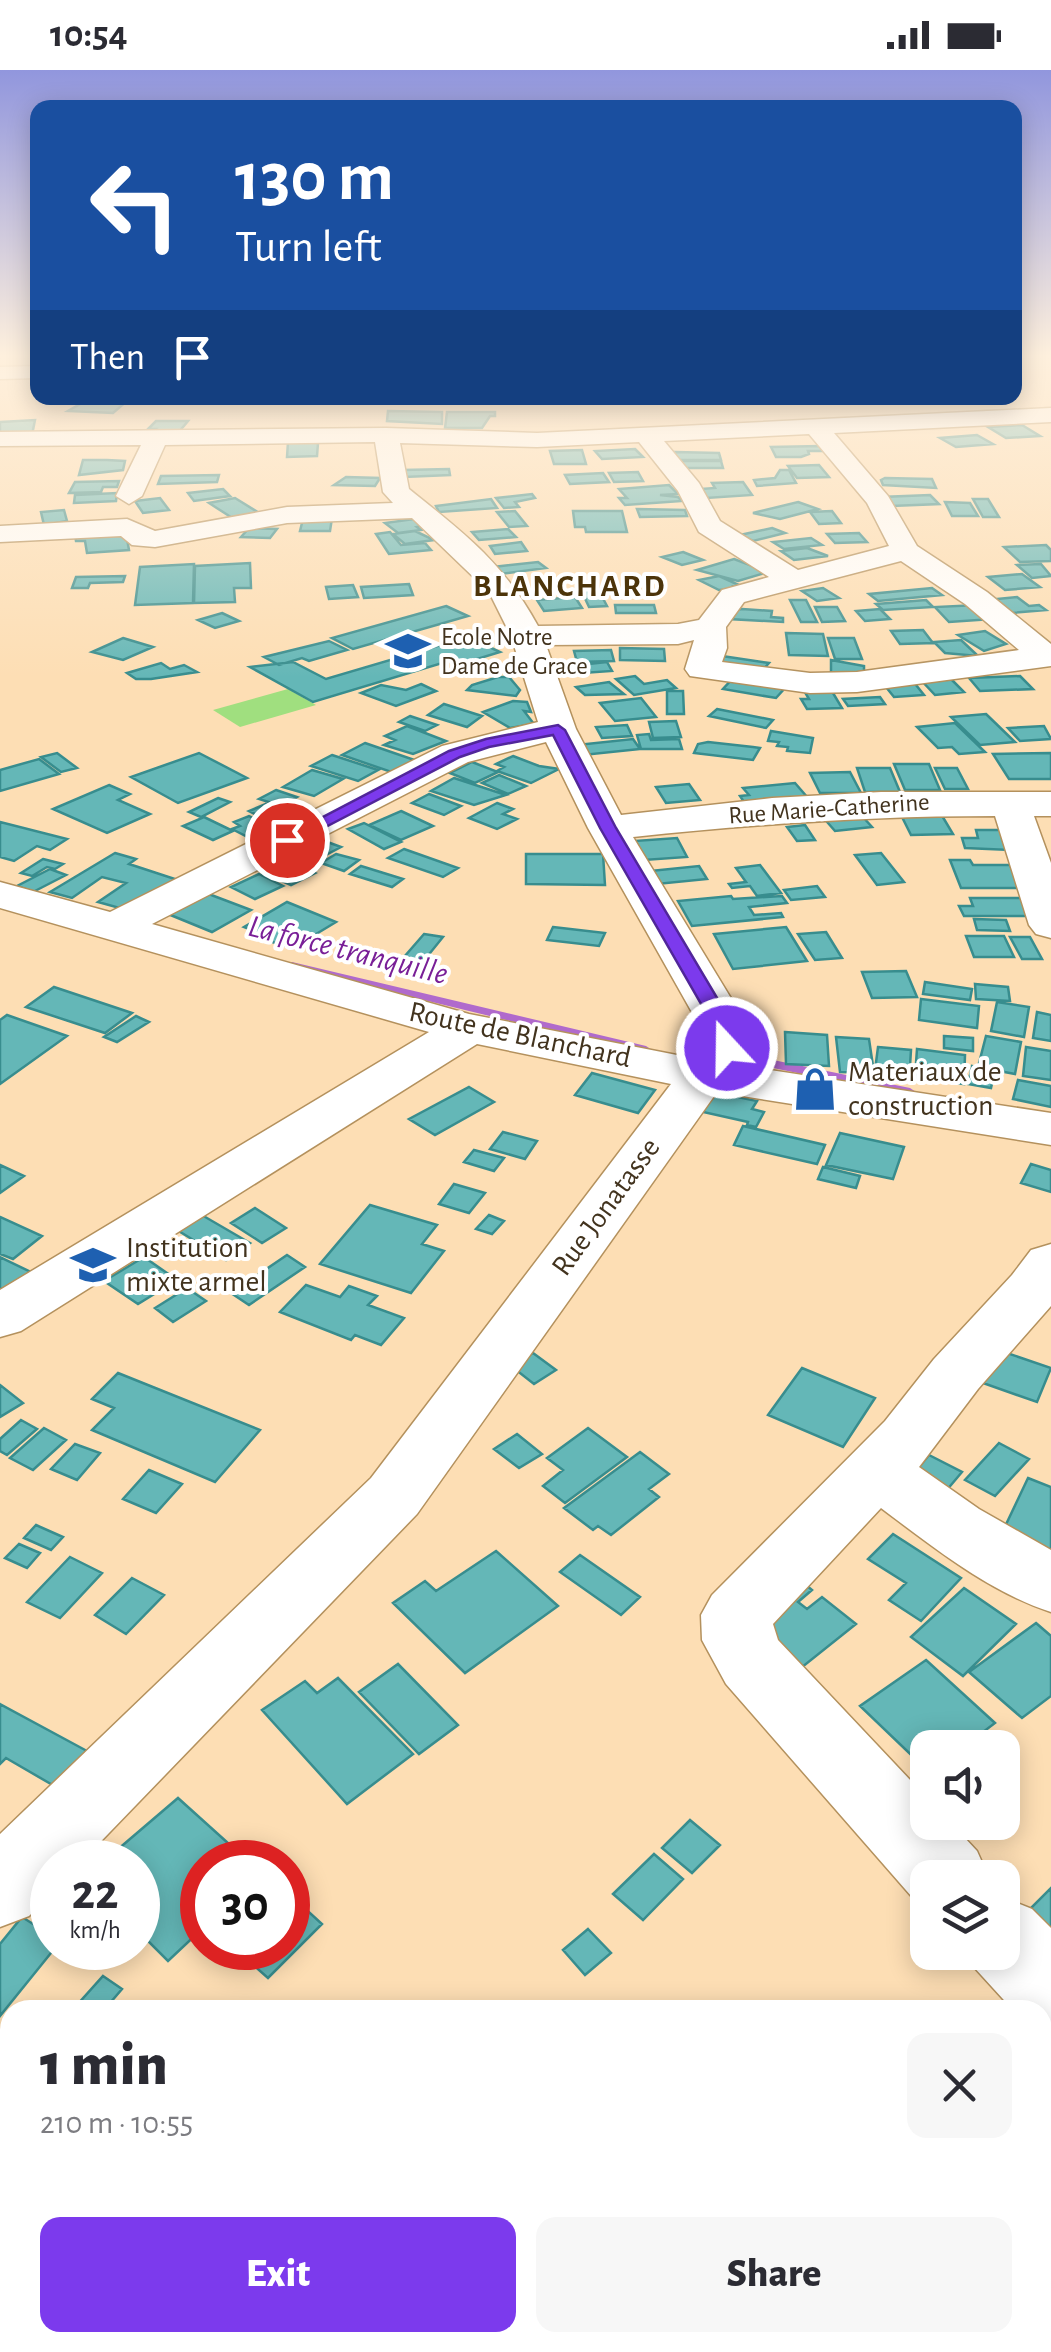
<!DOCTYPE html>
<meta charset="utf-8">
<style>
:root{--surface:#fff;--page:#f7f7f7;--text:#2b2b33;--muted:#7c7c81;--accent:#7c3aed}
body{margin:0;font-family:"Alegreya Sans",sans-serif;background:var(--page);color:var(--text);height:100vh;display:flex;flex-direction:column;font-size:38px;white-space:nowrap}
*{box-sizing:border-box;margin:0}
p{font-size:32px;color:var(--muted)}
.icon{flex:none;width:55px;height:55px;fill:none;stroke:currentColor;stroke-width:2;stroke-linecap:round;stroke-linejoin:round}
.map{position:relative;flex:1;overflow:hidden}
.panel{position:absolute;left:0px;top:1930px;width:1052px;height:352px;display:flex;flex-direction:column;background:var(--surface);border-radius:30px 30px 0 0;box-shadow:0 5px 25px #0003}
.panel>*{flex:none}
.top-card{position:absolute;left:30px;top:30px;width:992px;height:305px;border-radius:20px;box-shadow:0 5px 25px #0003;background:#1a4fa0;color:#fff;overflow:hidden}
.tools{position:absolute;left:910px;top:1660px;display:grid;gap:20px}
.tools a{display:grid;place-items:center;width:110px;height:110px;border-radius:20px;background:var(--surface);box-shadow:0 5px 25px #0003;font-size:50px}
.speed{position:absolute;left:30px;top:1770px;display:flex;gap:20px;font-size:50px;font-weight:700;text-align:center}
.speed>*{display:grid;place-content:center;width:130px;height:130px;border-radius:50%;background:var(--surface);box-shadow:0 5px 25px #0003;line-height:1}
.speed small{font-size:25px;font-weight:400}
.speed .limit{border:15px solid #d22;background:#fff;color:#111}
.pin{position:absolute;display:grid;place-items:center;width:85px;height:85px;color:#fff;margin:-42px;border:5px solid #fff;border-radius:50%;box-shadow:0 2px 10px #0007}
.me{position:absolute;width:110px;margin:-55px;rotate:339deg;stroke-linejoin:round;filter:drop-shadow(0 0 8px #0008)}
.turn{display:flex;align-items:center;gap:35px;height:210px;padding:0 40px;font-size:45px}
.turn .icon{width:130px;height:130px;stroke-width:2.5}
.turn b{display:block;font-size:70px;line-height:85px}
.then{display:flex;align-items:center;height:95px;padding:0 40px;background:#0003;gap:20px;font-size:38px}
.round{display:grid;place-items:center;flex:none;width:105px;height:105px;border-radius:20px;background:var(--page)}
.head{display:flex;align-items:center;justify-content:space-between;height:170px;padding:0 40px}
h1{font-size:60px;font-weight:800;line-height:75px}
.primary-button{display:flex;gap:20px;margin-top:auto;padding:20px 40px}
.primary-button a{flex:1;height:115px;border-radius:20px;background:var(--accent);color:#fff;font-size:40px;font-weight:800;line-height:115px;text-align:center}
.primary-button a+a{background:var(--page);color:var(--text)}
.status{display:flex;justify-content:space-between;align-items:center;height:70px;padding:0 50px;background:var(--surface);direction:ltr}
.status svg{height:28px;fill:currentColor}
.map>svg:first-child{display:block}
</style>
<div class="status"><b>10:54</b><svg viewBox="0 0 49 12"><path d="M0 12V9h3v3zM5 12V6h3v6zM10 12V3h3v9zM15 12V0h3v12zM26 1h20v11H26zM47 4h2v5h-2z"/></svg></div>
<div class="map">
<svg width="1051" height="2282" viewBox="0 0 1051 2282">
<rect width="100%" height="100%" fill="#fddeb4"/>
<path fill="#a0df7f" d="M288,619l28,16 -76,22 -27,-17z"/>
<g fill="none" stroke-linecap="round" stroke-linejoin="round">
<path fill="#b06acc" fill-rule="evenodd" d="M292,892l354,84 6,4 -6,4 -358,-87v-4z
M758,987l152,31 6,4 -6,4 -156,-32 -2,-3z"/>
</g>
<path fill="#64b7b7" stroke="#388d8e" stroke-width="2.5" d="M194,328h74l-6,5 -71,-3z
M89,329l34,1 4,1 -14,12 -45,-2z
M388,341l54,1v12l-55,-3z
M447,342h48v4h-5l-8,12h-37z
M35,350l-3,15 -32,1v-14z
M156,351h32l-10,12 -27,-1 4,-3h-7z
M1022,355l18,11 -34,2 -18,-11z
M977,365l16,9 -37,3 -16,-9z
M288,372l30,1 -1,13 -30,1z
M820,376l2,5h-14l1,3 -8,3h-25l-5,-10z
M635,379l8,8 -41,2 -7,-8z
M582,380l4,14h-32l-4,-13z
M675,382l44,1 2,7h-45z
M83,390h24l18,1 -2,9 -44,5z
M679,391h42l2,7h-41z
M819,395l10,12 -32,1 -9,-12z
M449,399l1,6 -46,2 -1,-7z
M780,400h9l7,13 -39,3 -3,-6 21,-2z
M638,402l5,9 -29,1 -5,-9z
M603,403l6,9 -39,2 -5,-9z
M219,405l-2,7 -59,2 3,-8z
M346,407l34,1 -5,8 -41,-1z
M885,408l47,1 4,9 -53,-3 -2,-5z
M119,411l-2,6h-14l-2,5 -32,1 6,-11z
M743,412l9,13 -46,3 -6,-9 15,-1 -3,-5z
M669,415l9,9 -18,1 18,2 4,4 -57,4 -6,-7h8l-8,-9z
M223,419l7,7 -36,5 -6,-8z
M117,423l-1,8 -42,2 1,-8z
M532,424l3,4 -20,4 4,5 -15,1 -8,-10z
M930,425l9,9 -48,2 -9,-9z
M160,428l9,12 -26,3 -8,-12z
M235,428l29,18 -27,5 -28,-18z
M491,429l6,9 -58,4 -3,-6z
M973,429h15l11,18h-16z
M798,432l20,7 -38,10 -27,-6z
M945,432l25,1 8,13h-26z
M637,439l48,1 2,6 -47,1z
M64,440l3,11 -23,4 -3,-13z
M515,441l12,15 -18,1 -12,-15z
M573,441h49l5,21h-41l-1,-5h-10z
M832,441l9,12 -22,1 -9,-12z
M332,448l-2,13h-30l3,-12z
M414,449l9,7 -6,1 4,3 -23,3 -13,-10z
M249,458l28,1 -7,9 -29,-1z
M772,458l13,5 -32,8 -13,-6z
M508,459l8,8 -37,3 -7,-8z
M415,461l19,9 -29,4 -12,-10z
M390,462l11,13 24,-2 6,7 -42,4 -13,-20z
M126,463l3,17 -42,3 -2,-12h-9l-1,-6z
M859,463l8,9 -32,1 -8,-9z
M811,468l11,7 -38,4 -11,-7z
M521,472l6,9 -32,3 -5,-8z
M1046,475l5,5v11l-31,1 -16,-15z
M807,478l21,8 -34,4 -13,-9z
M683,482l20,8 -21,5 -20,-8z
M734,489l34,13 -30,9 -41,-11z
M538,492l8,6 -46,6 -7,-7z
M250,493l1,25h-17l1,14 -41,1 1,-37z
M194,494l-1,39 -58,2 5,-38z
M1041,494l10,12 -19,2 -15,-13z
M1022,504l18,13 -35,3 -17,-13z
M125,506l-2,6 -33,1 -2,5h-16l4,-11z
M719,506l20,9 -5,1 4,3 -19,1 -20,-10z
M409,514l4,11 -49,3 -3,-11z
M353,515l5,12 -29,2 -3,-12z
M823,518l16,10 -22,3 -15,-10z
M932,518l10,7 -64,6 -9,-7z
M598,519l9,17 -18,1 -8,-17z
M575,527l7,11 -38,3 -7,-11z
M1017,527l12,9 10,-1 7,5 -46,4 -13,-14z
M790,530h16l11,22h-16z
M926,530l7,7 -50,3 -7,-6z
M615,535h39l2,8h-40z
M978,535l15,14 -44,3 -14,-15z
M446,536l22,10 -115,33 -21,-11z
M815,537h22l8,14 -23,1z
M742,539l30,2 -1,6 12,1v4l-54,-3 2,-8z
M880,539l10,10 -25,2 -9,-10z
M222,543l17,8 -24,7 -17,-8z
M923,560l10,13 -33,1 -9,-13z
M985,561l21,13 -22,7 -26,-16z
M786,563l37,1 5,22 -39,-1z
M468,567l32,15 -39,12 -9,-4 -139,42 -63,-35 43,-5 33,17z
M123,568l30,9 -30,13 -31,-8z
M828,568h26l8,21h-27z
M961,570l17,16 -33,-3 -11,-11z
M329,571l18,9 -38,11 -7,-3 -23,7 -15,-8z
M620,578l44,1 1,12 -45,-1z
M611,580l3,11 -37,1 -3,-11z
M722,586l47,7 -8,9 -47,-7z
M831,590l33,6v11h-33z
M607,592l5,9 -58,4 -3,-7z
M161,593l9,6 14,-4 13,7 -46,7h-15l-9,-6z
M635,606l9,8 23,-4 9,8 -42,7 -18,-16z
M948,606l16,16 -29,3 -15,-16z
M1020,606l13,13 -53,2 -11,-13z
M498,607h11l11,13 -4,6 -49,-6 5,-5z
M733,608l52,10 -9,10 -53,-9z
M912,610l12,15 -30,2 -12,-15z
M609,612l15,12 -39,1 -9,-8z
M421,614l15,7 -40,15 -35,-13 20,-8 25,5z
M830,618l12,20 -35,1 -6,-10h8l-6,-10z
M667,621h16l1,23h-17z
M880,627l5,7 -37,2 -5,-7z
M641,628l15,19 -41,4 -15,-18z
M513,631l14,1 4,10 -7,-1 10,13 -24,4 -27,-16z
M444,634l38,12 -15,11 -39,-12z
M717,639l56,11 -7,8 -57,-12z
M986,644l29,28 -35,3 -29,-28z
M410,646l27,9 -12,6 -26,-9z
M676,651l5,16 -28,1 -4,-16z
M955,653l30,29 -26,2 -7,-7 -14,1 -21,-21z
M627,655l5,11 -30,2 -6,-11z
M407,656l39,15 -33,13 -29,-9 11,-5 -10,-4z
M1044,656l7,13 -31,2 -12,-13z
M771,661l42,7 -3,15 -23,-2 1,-4 -11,-1 2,-4 -11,-1z
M649,664l2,6 28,-1 3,10h-41l-4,-14z
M633,669l7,10 -57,6 -6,-10z
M708,672l45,5 7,1 -7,12 -59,-7 4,-9z
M365,673l61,21 -23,12 -61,-21z
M57,683l20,15 -16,4 -20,-15z
M199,683l48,25 -69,25 -47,-26z
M1051,683v26h-42l-16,-25z
M332,685l46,15 -20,11 -47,-15z
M513,686l26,10 20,3 -28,14 -34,-12 7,-4 -8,-3z
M39,689l20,15 -59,17v-21z
M472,692l26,10 -23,11 -25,-10z
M894,694h35l11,26h-35z
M857,698h33l10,24h-35z
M935,698h22l11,21h-23z
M312,700l31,9 -29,17 -31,-9z
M850,702l11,21h-41l-10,-20z
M499,705l27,11 -18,8 -26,-11z
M454,708l52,17 -32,10 -43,-14z
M795,713l13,15 -62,7 -6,-9 9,-1 -6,-7z
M689,714l11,16 -34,3 -10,-16z
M109,715l21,9 -12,6 32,14 -43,19 -54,-24z
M276,720l21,7 -16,9 -22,-7z
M429,724l32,12 -17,9 -32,-12z
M218,728l12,4 -29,15 -12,-5z
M497,733l16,6 -10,5 14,5 -20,10 -28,-11z
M266,734l25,13 -16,7 -26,-13z
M853,736l19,21 -37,4 -14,-16z
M401,741l32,15 -32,14 -32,-15z
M941,744l12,20 -42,1 -10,-20z
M249,746l29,15 -19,12 -27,-14 8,-3 -6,-4z
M204,747l29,14 -20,9 -30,-14z
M0,752l67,17 -17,11 -13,-4 -23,15 -14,-4z
M364,753l37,19 -17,7 -36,-20z
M805,755l10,15 -18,1 -10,-14z
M976,760h27l7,20 -45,-2 -3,-10h16z
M677,768l10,19 -43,3 -10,-19z
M322,770l19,7 -34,18 -18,-7z
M404,779l54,19 -15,9 -55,-19z
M115,783l21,6 -7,5 49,16 -55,29 -25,-7 28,-19 -24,-6 -30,21 -22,-6z
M881,783l23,29 -27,3 -22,-30z
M336,784l23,6 -15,11 -23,-8z
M526,784h77l2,31 -79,-1z
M43,789l20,5 -8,5 -8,-2 -15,9 -11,-3z
M950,790h20l3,5h37l10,23h-59z
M288,791l27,12 -24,12 -27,-12z
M760,795l21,28 -24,3 -7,-10 -18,2 -3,-4 17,-2 -10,-14z
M361,796l42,13 -11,8 -42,-13z
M699,796l8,13 -50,5 -7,-13z
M50,799l16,6 -33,17 -16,-6z
M259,804l24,12 -28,13 -24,-12z
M817,816l8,11 -34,3 -7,-10z
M206,823l45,17 -39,22 -44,-18z
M731,826l2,3 49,-3 5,7 -38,4 5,8 27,-2 2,4 -91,9 -14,-25z
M970,828h54l9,18h-69l-5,-10h14z
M287,832l49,20 -43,26 -39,-11 7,-3 -17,-7z
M974,849l32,1 4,11 -33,-1z
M553,857l52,6 -6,13 -52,-6z
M786,857l21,34 -74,8 -19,-35z
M826,862l16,26 -27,2 -17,-26z
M424,864l19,3 -25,31 -20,-4z
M966,866h38l10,21h-40z
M1010,867h20l12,22h-20z
M906,901l11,26 -45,1 -10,-26z
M925,912l47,7 -2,11 -47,-6z
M975,914l33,3 2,14 -34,-2z
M54,917l78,26 -27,20 -79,-26z
M921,929l58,7 -2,22 -58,-8z
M997,932l32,5 -5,30 -33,-6z
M1037,942l14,3v26l-18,-3z
M7,945l60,21 -67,48v-64z
M136,946l13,6 -32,20 -13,-5z
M785,962l42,3 2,31 -43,-2z
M944,966l29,2v13l-29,-3z
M986,966l35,6 -6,32 -37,-7z
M836,967l33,2 5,34 -34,-1z
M878,977l33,3 -2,32 -35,-4z
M1026,977l25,4v29l-28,-4z
M917,979l48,6 -1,29 -49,-6z
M972,996l23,4 -4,18 -23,-4z
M592,1003l63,17 -17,23 -63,-18z
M1018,1010l33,6v21l-38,-8z
M469,1017l25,15 -59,33 -26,-16z
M704,1020l53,11 -5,8 12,3 -8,15 -9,-2 1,-3 -54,-12z
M743,1056l82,19 -8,19 -83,-19z
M503,1062l34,9 -12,18 -35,-10z
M840,1063l64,14 -11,32 -67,-14z
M474,1080l30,8 -10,13 -30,-9z
M1031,1094l20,6v22l-30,-9z
M0,1095l24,11 -24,17z
M823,1097l37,9 -4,12 -38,-9z
M454,1114l31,9 -16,20 -30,-9z
M370,1135l67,20 -15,19 22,7 -33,42 -91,-29z
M188,1137l62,36 -24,17 -62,-38z
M255,1138l31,20 -24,15 -31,-20z
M489,1145l15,6 -12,13 -16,-5z
M0,1147l42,19 -29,23 -13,-5z
M287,1185l18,12 -56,38 -18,-12z
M0,1187l35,17 -25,19 -10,-5z
M144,1187l33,23 -39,24 -34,-23z
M306,1215l34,12 9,-11 28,10 -9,9 36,13 -23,27 -26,-10 -4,5 -71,-28z
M187,1218l19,13 -33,21 -18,-14z
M998,1280l53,18 -14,34 -54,-19z
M533,1283l23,17 -22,14 -23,-18z
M802,1298l73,30 -32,49 -75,-32z
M118,1303l142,57 -45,52 -123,-52 22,-22 -22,-9z
M0,1315l23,18 -23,14z
M21,1350l16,9 -30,26 -7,-4v-12z
M44,1358l22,12 -33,30 -23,-12z
M588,1358l39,29 -62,46 -22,-17 20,-16 -16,-12z
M517,1364l25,20 -23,14 -25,-19z
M999,1373l30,16 -34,37 -30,-16z
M75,1374l25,9 -23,27 -26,-11z
M640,1382l29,22 -20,15 10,8 -48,38 -13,-9 -5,4 -29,-22z
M929,1385l33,17 -16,19 -33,-17z
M149,1400l33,14 -26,29 -33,-14z
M1028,1408l23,9v68l-50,-20z
M36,1455l27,12 -12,13 -27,-12z
M893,1464l68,44 -40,43 -32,-21 17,-17 -38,-24z
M19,1474l21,9 -13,15 -22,-10z
M496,1481l62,55 -93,67 -72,-70 32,-22 11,10z
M580,1485l60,42 -19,18 -61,-43z
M70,1487l32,16 -42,45 -33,-16z
M132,1508l32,17 -38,39 -31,-19z
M800,1510l12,10 -14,12 9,7 15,-12 34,27 -55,44 -56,-47z
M964,1518l52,36 -53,52 -52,-39z
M1036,1553l15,13v60l-29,22 -53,-46z
M926,1590l69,63 -33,25h-34v23l-68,-65z
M398,1594l60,61 -39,29 -60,-62z
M338,1608l75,76 -66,50 -85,-94 43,-29 12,12z
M0,1634l87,47 -31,36 -50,-29 -6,6z
M178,1728l71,64h-47v67l-34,32 -30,-30v-69h-35z
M690,1750l30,25 -28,28 -30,-25z
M654,1784l29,25 -40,41 -30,-26z
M1051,1818v64l-36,-28z
M288,1823l34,31 -54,54 -34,-30h54z
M22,1847l30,19 3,12 -55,68v-72z
M588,1859l23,24 -26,22 -22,-25z
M103,1906l19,13 -18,21h-22l-5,-5z"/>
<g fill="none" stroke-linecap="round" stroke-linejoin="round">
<g stroke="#b4915d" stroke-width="3">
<path id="minor" d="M38,296v12l-38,1v-12z
M1051,338v14l-217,11 54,63 29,50 70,46 64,52v22l-194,26 -47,1 -120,-17 -5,-7 9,-29 -16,4 -132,1 30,84 45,86 151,-17 109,-6h170v24h-17l17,47v75l-15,-4 -7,-9 -34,-109c-122,0 -241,8 -362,21l113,186 5,25 -13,17 313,48v32l-334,-53 -300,422 -336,348h-29v30l-23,24 -29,11v-93l371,-356 300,-394 -194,-40 -456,287 -21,6v-47l429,-258 -429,-124v-26l110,30 332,-166 96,-24 -27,-86 -22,-44 -77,-74 -125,5 -132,24 -23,-2 -11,-9 -121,6v-16l127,-7 28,12 132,-24 106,-4 -10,-11 -8,-50 -210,3 -23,51 -13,8 -13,-8 25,-51 -141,1v-14l386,-4 151,5zM809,364l58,69 22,43 -91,24 -78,-49 -21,-38 -35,-42zM639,372l39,49 21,41 70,45 -47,13 -23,30 -21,4 -140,2c-35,-64 -74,-93 -129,-137l-9,-46 137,4zM901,491l64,43 54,46 -162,22 -47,1 -88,-11 5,-14 -1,-21 18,-25zM546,672l42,86 110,195 4,23 -10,12 -223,-44 -317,-90 316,-162z
M1051,1174v62l-73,83 -59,78 60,42 72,41v62c-62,-20 -118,-65 -170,-104l-108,116 5,16 150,159v23h22l27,29 12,27h-61v30l-9,-3 -193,-221 -24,-44 -1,-25 11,-20 173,-174 49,-62 78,-84 19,-25z
M1002,1827l30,12 19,19v103l-9,-3v-18h-29l-41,-45 -5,-13h35z"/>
</g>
<use href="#minor" fill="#fff" fill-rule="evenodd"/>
</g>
<linearGradient id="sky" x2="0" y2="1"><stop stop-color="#9196dd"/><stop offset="0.47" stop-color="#fef0dd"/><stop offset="1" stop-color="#fef0dd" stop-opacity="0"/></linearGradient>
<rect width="1051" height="607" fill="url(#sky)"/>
<path fill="#7c3aed" stroke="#51269a" stroke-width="2.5" d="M558,655l7,5 51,98 116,195 5,25 -3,5h-14l-8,-30 -112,-195 -47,-93 -64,12 -29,10 -167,87 -14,-4 170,-89 37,-12z"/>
<defs>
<g id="school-bare" transform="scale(3.45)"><path d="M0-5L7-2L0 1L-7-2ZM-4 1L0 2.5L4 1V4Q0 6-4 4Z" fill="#1e60b1" stroke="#fff" stroke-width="2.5" paint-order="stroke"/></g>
<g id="shop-bare" transform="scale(3.45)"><path d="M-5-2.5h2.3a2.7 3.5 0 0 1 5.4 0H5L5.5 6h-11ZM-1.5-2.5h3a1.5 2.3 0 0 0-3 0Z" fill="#1e60b1" stroke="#fff" stroke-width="2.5" paint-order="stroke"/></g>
</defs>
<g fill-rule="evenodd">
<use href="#school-bare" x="408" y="581"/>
<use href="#shop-bare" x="815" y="1019"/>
<use href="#school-bare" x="93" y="1195"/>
</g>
<g text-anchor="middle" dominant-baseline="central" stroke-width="8" stroke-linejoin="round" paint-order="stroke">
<g font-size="25" fill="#42331e" stroke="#fff" text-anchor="start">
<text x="441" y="567">Ecole Notre<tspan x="441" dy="29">Dame de Grace</tspan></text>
</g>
<g font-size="25" fill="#42331e" stroke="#fff">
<text transform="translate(829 739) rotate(-4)">Rue Marie-Catherine</text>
</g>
<g font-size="30" fill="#42331e" stroke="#fff">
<text transform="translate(520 965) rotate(12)">Route de Blanchard</text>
<text transform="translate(606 1137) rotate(-54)">Rue Jonatasse</text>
</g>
<g font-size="30" fill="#42331e" stroke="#fff" text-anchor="start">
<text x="848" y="1002">Materiaux de<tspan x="848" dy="34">construction</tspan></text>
<text x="126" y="1178">Institution<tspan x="126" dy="34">mixte armel</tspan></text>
</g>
<g font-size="32" font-weight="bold" letter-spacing="2.5" fill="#4c340a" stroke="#fff">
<text x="570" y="516">BLANCHARD</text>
</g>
<g font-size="32" font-style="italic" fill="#791f97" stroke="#fff">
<text transform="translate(348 880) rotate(14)">La force tranquille</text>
</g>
</g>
</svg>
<div class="tools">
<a><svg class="icon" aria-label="sound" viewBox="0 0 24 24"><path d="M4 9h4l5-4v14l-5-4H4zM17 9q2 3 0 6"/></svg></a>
<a><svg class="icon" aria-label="layers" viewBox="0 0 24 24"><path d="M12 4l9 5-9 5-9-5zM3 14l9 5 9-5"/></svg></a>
</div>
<div class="speed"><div>22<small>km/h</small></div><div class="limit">30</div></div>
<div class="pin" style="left:287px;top:770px;background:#d93025"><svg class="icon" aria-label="arrive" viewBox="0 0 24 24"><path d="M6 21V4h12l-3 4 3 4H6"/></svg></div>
<svg class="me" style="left:727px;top:978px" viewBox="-20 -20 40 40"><circle r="17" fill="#7c3aed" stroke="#fff" stroke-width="3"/><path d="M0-11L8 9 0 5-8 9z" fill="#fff"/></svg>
<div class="top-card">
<div class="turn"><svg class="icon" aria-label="left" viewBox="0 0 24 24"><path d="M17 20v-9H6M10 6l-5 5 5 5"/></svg><div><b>130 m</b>Turn left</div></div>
<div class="then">Then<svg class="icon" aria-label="arrive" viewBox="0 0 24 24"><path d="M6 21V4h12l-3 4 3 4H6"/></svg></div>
</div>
<section class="panel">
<div class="head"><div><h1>1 min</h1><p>210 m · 10:55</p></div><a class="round"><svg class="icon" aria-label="close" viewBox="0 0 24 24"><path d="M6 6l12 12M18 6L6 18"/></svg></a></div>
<div class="primary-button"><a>Exit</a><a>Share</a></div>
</section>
</div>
